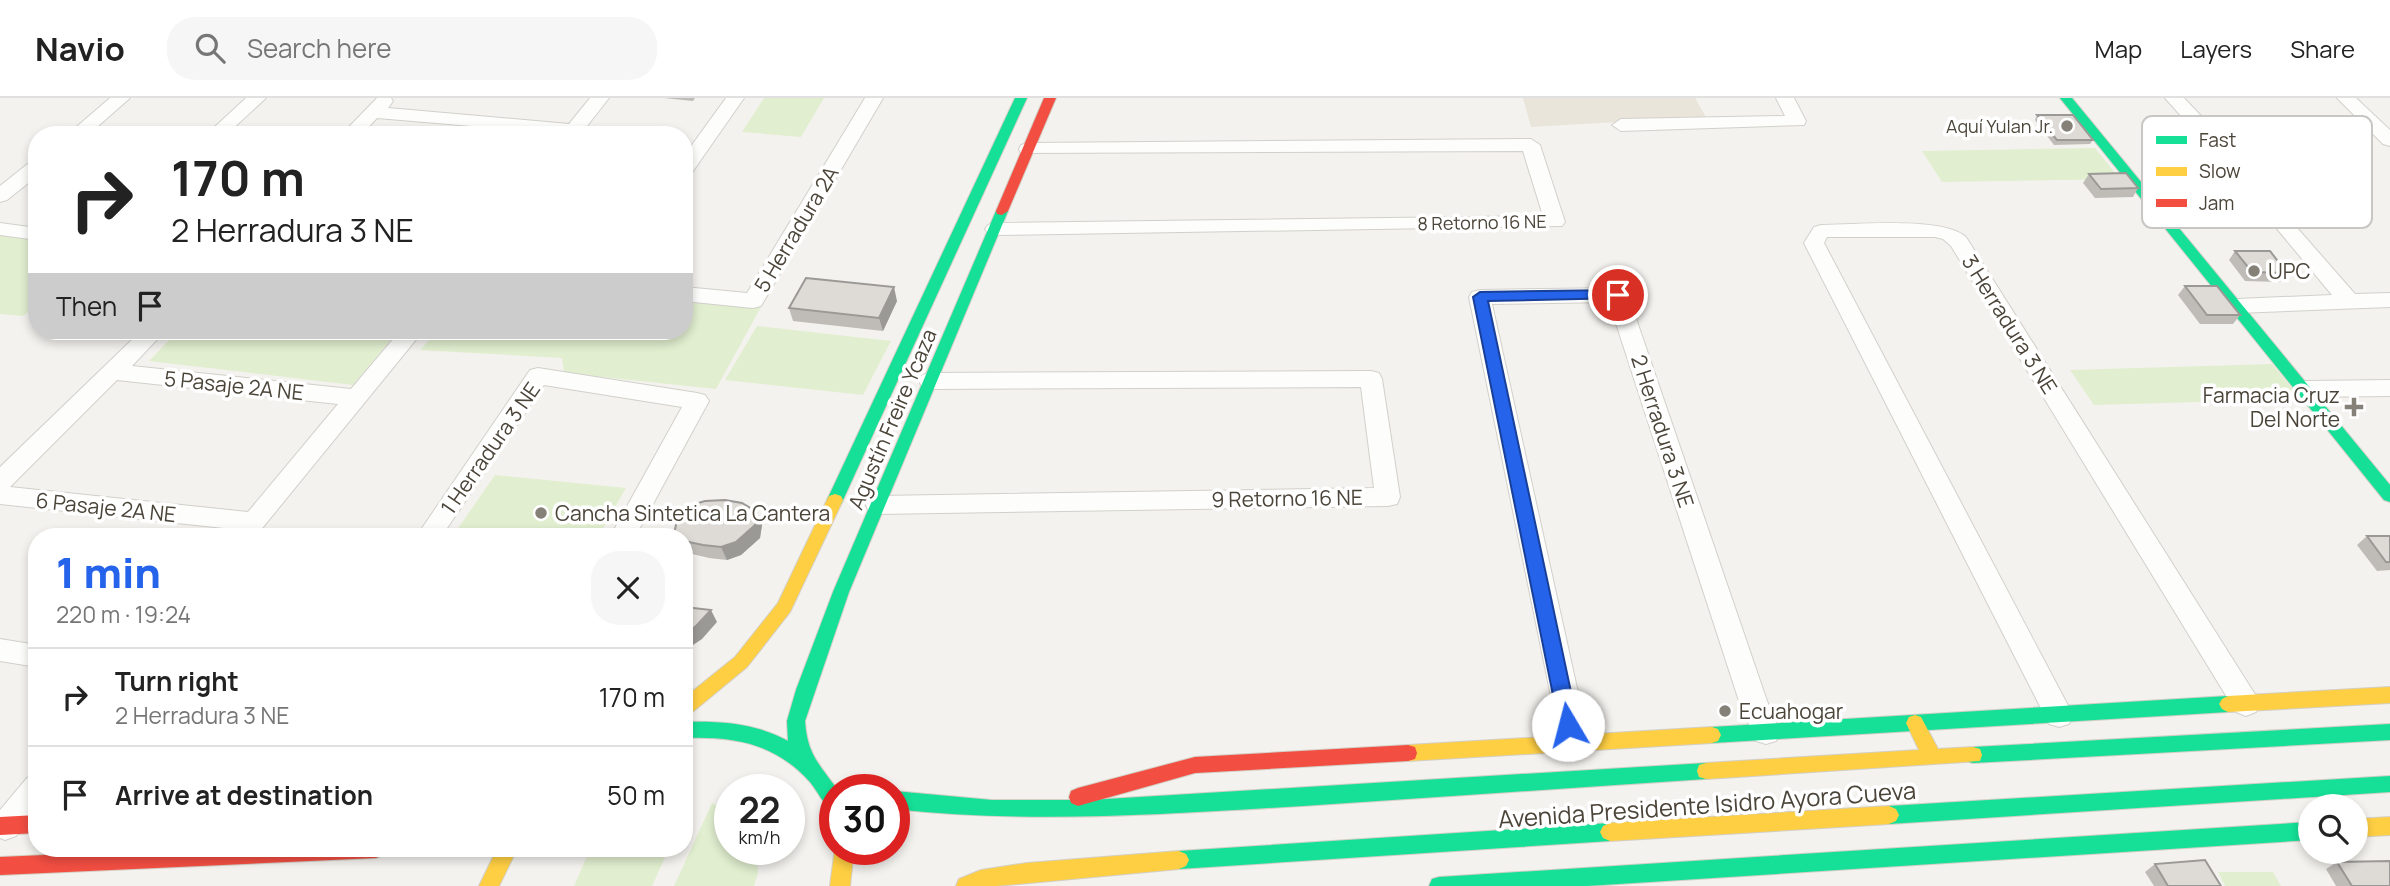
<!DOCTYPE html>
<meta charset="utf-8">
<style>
:root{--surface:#fff;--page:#f6f6f6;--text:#222;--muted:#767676;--line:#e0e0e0;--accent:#2563eb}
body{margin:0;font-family:Manrope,sans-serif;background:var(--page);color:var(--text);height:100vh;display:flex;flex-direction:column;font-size:26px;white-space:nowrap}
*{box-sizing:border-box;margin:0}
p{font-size:23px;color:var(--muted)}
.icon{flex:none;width:38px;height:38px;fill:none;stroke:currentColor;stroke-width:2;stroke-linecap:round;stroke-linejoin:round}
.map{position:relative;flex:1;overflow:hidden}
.drawer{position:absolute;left:28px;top:430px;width:665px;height:329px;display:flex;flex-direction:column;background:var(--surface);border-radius:28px;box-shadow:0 4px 10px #0003}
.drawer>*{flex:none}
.top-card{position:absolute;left:28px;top:28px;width:665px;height:214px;border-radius:28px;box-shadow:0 4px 10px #0003;background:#fff;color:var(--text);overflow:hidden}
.controls{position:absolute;left:2298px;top:696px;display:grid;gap:14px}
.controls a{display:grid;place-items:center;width:70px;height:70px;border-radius:50%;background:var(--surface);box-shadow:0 4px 10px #0003;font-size:35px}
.speed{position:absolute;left:714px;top:676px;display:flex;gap:14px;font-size:35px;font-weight:700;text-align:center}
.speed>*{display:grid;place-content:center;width:91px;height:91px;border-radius:50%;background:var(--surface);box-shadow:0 4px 10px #0003;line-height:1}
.speed small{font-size:18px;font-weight:400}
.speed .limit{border:10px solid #d22;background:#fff;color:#111}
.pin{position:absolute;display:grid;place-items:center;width:60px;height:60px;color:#fff;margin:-30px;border:4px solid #fff;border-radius:50%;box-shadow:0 2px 7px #0007}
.me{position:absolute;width:77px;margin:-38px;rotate:352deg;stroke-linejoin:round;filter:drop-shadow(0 0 5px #0008)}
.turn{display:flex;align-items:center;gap:24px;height:147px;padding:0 28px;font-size:32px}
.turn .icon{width:91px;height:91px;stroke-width:2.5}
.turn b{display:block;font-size:49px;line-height:60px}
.then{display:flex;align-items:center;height:66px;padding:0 28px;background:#0003;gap:14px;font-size:26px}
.round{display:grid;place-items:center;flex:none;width:74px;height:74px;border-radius:28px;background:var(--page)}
.summary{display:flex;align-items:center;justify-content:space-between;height:119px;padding:0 28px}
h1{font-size:42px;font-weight:800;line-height:52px;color:var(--accent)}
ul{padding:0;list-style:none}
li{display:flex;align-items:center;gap:21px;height:98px;padding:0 28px;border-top:2px solid var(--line)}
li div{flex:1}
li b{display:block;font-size:26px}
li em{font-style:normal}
header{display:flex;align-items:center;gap:42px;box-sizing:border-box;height:98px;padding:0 35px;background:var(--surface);border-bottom:2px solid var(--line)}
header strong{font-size:33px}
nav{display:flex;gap:38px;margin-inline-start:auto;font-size:24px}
.search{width:490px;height:63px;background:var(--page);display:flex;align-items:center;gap:18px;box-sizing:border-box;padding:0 24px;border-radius:28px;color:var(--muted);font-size:26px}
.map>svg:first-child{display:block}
</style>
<header>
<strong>Navio</strong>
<div class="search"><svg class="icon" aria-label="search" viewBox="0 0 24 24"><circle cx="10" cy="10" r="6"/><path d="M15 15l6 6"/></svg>Search here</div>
<nav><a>Map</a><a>Layers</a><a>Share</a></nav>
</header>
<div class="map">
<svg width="2390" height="788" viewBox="0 0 2390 788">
<rect width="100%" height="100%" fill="#f4f2ee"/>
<path fill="#eae5da" d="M1523,0h172l11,19 -175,10z"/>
<path fill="#e1eecf" d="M764,0h60l-23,39 -59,-5z
M2095,50l25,31 -178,3 -20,-31z
M0,135l37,5v71l-4,-1 -10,8 -23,-2z
M684,201l77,8 -45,82 -152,-16 -2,-15 -142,-8 18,-19h246z
M757,228l134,15 -28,54 -138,-15z
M178,233h220l-45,54 -204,-24z
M2272,266l29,35 -207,6 -24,-35z
M495,377l131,13 -28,49h-146z
M712,705l18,8v38h26l2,24 -4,13h-80z
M593,751h76l-17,37h-78l13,-30z
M2218,774h55l8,14h-56z"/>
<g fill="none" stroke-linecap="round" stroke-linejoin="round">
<g stroke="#d2d0cb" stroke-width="2">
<path id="street" d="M110,0h20l-42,37h-21z
M246,0h20l-40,37h-20z
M377,0h14l2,3 -5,7 181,16 21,-26h19l-29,37 -203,-17 -16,17h-20z
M726,0h18l-53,76 -7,2v-20z
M865,0h18l-122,208 -8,2 -69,-7v-14l63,6z
M1776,0h18l12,23 -2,4 -183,6 -9,-6 9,-6 164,-3z
M2165,0h19l37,39 2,4 -2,4h-14z
M2337,0h19l34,32v16l-7,-2z
M1531,41l9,6 25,77 -3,4 -567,9 -7,-2 -3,-4 3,-4 7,-2 548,-7 -20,-65 -502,2 -2,-4 2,-4 7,-2z
M37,62v16l-30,24 -7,2v-16l30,-24z
M2278,114l7,2 70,80 35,-1v14l-153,6 -8,-2 -3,-5 3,-5 8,-2 95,-4 -64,-77 3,-4z
M0,125l37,5v12l-37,-5z
M1821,127c34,0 121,-9 145,12l290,459 4,8 -4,8 -10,4 -10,-4 -285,-466 -8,-7 -8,-2h-108l-3,6 249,472 -4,9 -10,3 -10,-3 -245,-481 10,-16z
M1617,190l8,2 3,5 139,406 13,31 -4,9 -10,3 -10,-3 -17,-40 -130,-399 -117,2 89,402 3,37 -4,9 -10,4 -10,-4 -4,-9 -3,-37 -84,-409 3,-5 8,-2z
M141,233h24l-33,35 219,23 49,-58h23l-168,206h-26l4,-8 -233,-25v-37zM117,282l221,24 -90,108 -238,-25z
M538,270l159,25 8,2 4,6 -74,136h-25l72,-130 -138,-22 -103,152h-25l114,-167z
M1371,273l8,2 3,6 18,118 -3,7 -9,2 -510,8 -9,-2 -3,-7 3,-7 9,-2 496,-8 -13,-101 -431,2 -8,-2 -3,-6 3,-6 8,-2z
M2390,282v16l-85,1 -8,-2 -3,-6 3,-6 8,-2z
M0,541l37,6v22l-37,-6z
M37,676v35l-21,27 -11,4 -5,-2v-28l27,-32z"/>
</g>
<g stroke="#d3cfc5" stroke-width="2">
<path id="fast" d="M1015,0h12l-184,402 -2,4h-12l-2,-4z
M2060,0h12l318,387v17l-6,-2z
M1002,109l6,4 -159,381 -44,129c2,33 14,43 32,68h-2v22c-12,-5 -17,-20 -25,-29 -35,-39 -76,-46 -126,-44v-16c37,-1 71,1 104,19l-1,-20 9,-31 37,-98 163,-381z
M2228,598l6,3 3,5 -3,5 -6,3 -516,31 -6,-2 -3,-6 3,-6 6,-2z
M2390,626v16l-417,23 -7,-2 -2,-6 2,-6 7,-2z
M1706,665l7,2 2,6 -2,6 -7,2c-134,9 -269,18 -403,27 -137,8 -272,18 -409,3v-18l98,9h98z
M2390,678v16l-501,32 -7,-3 -3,-6 3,-6 7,-3z
M2310,724v18l-723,46h-158l3,-7 7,-2z
M1610,725l7,3 3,6 -3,6 -7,3 -431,28 -7,-3 -3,-6 3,-6 7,-3z"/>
</g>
<g stroke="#d3cfc5" stroke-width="2">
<path id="slow" d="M835,396l6,2 2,4 -53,112 -43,55 -57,47 -6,3v-19l51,-41 43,-54 49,-103 2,-4z
M2390,589v16l-162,9 -6,-3 -3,-5 3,-5 6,-3z
M1915,617l6,2 17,32 35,-2 7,2 2,6 -2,6 -274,18 -7,-2 -2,-6 2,-6 7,-2 213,-13 -13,-27 3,-6z
M1712,629l6,2 3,6 -3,6 -6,2 -304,18 -7,-2 -2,-6 2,-6 7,-2z
M1889,708l7,3 3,6 -3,6 -7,3 -279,17 -7,-3 -3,-6 3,-6 7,-3z
M2390,719v18l-34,2v-18z
M835,750l19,1 -4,37h-20z
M497,751h20l-18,37h-20z
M1179,753l7,3 3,6 -3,6 -7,3 -183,17h-40l3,-7 22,-9 46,-7z"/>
</g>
<g stroke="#d3cfc5" stroke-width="2">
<path id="jam" d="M1044,0h12l-48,113 -6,4 -5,-1 -1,-3z
M1408,647l7,2 2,6 -2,6 -7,2 -213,12 -117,33 -7,-3 -2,-6 2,-6 7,-3 117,-31z
M37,717v18l-37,2v-18z
M179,751h207l-3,6 -7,3 -376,17v-18z"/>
</g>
<use href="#street" fill="#fdfdfc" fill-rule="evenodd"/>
<use href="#fast" fill="#16e098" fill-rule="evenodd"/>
<use href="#slow" fill="#ffcf43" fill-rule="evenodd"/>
<use href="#jam" fill="#f24e42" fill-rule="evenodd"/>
</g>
<path fill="#bfbcb8" d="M664,0h31l-2,3z
M2037,17l56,25 -3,4 -36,1 -19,-25z
M2089,76l49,14 -5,9 -38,1 -12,-15z
M2235,153l52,22 -7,9 -35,-1 -16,-21z
M2185,188l55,29 -7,9h-33l-22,-29z
M897,203l-14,30 -90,-10 -4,-13z
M757,414l5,13 -2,13 -19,17 -14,5 -18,-2 -21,-5 -4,-3v-13h-8l-2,-3z
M2367,438h23v34l-13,1 -20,-26z
M2337,764l53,24h-54l-10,-17z
M2155,766l66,22h-67l-9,-14z"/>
<path fill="#9b9996" d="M894,189l3,14 -14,30 -4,-13z
M757,414l5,13 -2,13 -19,17 -14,5 -6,-13z
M711,512l6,12 -15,17 -18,12v-17z"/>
<path fill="#dedbd6" stroke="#9b9996" stroke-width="2" d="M2037,17h36l20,25h-36z
M2126,75l12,15 -37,1 -12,-15z
M2235,153h35l17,22 -35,-1z
M806,180l88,9 -15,31 -90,-10z
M2185,188h32l23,29h-33z
M725,402l17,3 15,9 -2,13 -19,17 -15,5 -18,-2 -19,-4v-4h-5l-5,-3 3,-14 11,-14 17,-5z
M2367,438h23v26h-4z
M684,509l27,3 -15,16 -12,8z
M2205,762l16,26h-53l-13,-22z
M2390,763v25h-38l-15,-24z"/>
<path fill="#2563eb" stroke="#184099" stroke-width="2" d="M1618,192l4,1v7l-134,3 90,424 -3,6 -7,2 -6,-2 -3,-6 -86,-428 7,-5z"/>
<g fill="#868178" stroke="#fff" stroke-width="2.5">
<circle cx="2067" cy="28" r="7"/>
<circle cx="2254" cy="173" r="7"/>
<path d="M2350.5 298.5h7v7h7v7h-7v7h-7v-7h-7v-7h7z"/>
<circle cx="541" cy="415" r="7"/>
<circle cx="1725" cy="613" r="7"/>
</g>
<g text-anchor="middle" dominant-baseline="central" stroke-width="7" stroke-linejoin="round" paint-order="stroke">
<g font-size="18" fill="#4b4439" stroke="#fff" text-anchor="end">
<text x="2053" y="28">Aquí Yulan Jr.</text>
</g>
<g font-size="18" fill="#4b4439" stroke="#fff">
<text transform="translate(1482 124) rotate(-1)">8 Retorno 16 NE</text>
</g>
<g font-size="21" fill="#4b4439" stroke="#fff">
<text transform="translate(796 131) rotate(-59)">5 Herradura 2A</text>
<text transform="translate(2010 226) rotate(58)">3 Herradura 3 NE</text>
<text transform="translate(234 287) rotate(6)">5 Pasaje 2A NE</text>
<text transform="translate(892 321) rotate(-67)">Agustín Freire Ycaza</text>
<text transform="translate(1663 333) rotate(72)">2 Herradura 3 NE</text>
<text transform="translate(490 350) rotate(-55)">1 Herradura 3 NE</text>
<text transform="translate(1287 400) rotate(-1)">9 Retorno 16 NE</text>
<text transform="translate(106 409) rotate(6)">6 Pasaje 2A NE</text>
</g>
<g font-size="21" fill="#4b4439" stroke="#fff" text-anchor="start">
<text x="2268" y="173">UPC</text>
<text x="2340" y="297" text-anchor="end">Farmacia Cruz<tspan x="2340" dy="24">Del Norte</tspan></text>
<text x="555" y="415">Cancha Sintetica La Cantera</text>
<text x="1739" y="613">Ecuahogar</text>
</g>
<g font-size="24" fill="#4b4439" stroke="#fff">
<text transform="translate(1707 706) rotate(-4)">Avenida Presidente Isidro Ayora Cueva</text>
</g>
</g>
<rect x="2142" y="18" width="230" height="112" rx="10" fill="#fff" stroke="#c9c7c4" stroke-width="2"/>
<rect x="2156" y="38" width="31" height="8" fill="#16e098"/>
<rect x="2156" y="69" width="31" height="9" fill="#ffcf43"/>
<rect x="2156" y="101" width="31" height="8" fill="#f24e42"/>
<g font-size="19" fill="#4b4439">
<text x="2199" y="49">Fast</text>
<text x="2199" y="80">Slow</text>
<text x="2199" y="112">Jam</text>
</g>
</svg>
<div class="controls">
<a><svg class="icon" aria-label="search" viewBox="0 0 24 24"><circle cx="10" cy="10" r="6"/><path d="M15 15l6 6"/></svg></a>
</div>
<div class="speed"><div>22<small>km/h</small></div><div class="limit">30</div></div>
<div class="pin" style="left:1618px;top:197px;background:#d93025"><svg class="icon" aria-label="arrive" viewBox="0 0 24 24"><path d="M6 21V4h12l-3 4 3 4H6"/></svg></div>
<svg class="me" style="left:1568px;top:627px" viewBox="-20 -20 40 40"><circle r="19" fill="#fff"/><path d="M0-13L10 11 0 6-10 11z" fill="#2563eb"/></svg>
<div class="top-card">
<div class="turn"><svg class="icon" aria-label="right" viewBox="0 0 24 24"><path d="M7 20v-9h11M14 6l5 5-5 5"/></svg><div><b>170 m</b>2 Herradura 3 NE</div></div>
<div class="then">Then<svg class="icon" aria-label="arrive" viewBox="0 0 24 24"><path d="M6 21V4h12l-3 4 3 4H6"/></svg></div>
</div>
<section class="drawer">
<div class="summary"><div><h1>1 min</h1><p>220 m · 19:24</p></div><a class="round"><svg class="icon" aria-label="close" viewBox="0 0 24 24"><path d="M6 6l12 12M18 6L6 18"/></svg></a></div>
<ul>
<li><svg class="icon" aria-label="right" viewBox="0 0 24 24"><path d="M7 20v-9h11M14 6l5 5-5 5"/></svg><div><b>Turn right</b><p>2 Herradura 3 NE</p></div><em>170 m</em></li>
<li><svg class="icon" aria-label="arrive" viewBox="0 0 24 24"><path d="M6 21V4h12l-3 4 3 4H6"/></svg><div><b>Arrive at destination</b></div><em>50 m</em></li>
</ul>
</section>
</div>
